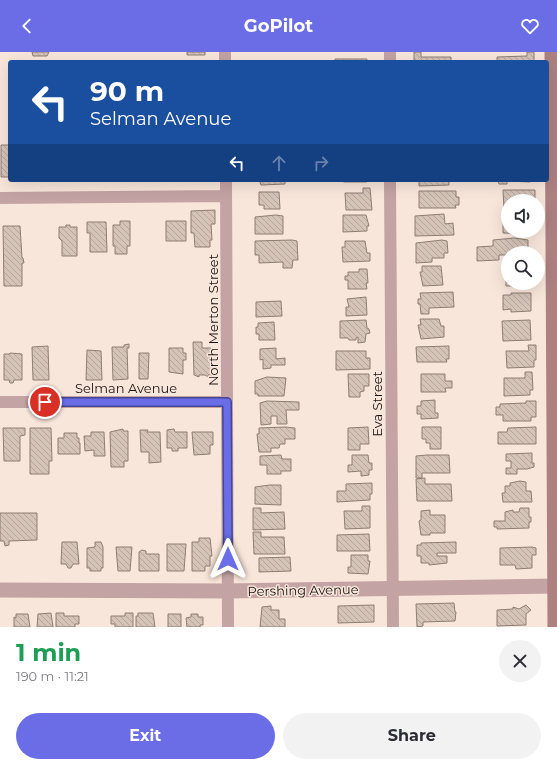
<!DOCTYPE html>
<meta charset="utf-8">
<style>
:root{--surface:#fff;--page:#f2f2f3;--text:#2b2b33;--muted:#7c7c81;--accent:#6a6de6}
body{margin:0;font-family:Montserrat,sans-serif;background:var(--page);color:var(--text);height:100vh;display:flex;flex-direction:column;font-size:15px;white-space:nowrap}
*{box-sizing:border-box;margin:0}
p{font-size:13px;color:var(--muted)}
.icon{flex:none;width:22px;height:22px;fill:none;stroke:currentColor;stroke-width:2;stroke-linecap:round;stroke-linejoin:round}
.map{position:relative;height:575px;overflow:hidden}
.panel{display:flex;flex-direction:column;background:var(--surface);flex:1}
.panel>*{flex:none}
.guide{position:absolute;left:8px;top:8px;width:541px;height:122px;border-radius:4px;box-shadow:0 4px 16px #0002;background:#1a4fa0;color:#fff;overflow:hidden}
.fabs{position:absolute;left:501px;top:142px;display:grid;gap:8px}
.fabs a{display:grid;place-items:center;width:44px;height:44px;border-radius:50%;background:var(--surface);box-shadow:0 4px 16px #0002;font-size:20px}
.pin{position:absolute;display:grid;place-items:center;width:34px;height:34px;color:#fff;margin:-17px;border:2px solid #fff;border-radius:50%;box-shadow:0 1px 4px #0007}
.me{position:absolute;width:44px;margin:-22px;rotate:0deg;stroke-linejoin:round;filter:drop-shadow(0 0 3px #0008)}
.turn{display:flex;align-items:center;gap:14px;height:84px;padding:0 16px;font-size:18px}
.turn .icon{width:52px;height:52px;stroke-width:2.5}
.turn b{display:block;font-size:28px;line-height:34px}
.lanes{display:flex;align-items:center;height:38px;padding:0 16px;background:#0003;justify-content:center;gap:20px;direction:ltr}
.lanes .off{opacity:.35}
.round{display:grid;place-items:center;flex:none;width:42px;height:42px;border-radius:21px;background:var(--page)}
.headline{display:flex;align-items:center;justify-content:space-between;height:68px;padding:0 16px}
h1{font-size:24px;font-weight:700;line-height:30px;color:#1e9e55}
.cta{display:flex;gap:8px;margin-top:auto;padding:8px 16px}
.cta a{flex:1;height:46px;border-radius:24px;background:var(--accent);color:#fff;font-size:16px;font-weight:700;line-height:46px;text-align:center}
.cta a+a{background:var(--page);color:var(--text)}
header{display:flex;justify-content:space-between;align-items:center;height:52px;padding:0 16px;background:var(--accent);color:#fff;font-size:18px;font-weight:700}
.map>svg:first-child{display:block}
</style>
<header><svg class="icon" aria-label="back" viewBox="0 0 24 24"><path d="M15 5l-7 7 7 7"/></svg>GoPilot<svg class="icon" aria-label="heart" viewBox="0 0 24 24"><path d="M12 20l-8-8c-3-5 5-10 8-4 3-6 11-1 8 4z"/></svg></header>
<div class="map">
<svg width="557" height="575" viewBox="0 0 557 575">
<defs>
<pattern id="building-back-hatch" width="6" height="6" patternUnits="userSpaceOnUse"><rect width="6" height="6" fill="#d5c3b8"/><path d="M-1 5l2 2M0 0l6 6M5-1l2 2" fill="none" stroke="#b6a79d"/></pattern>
</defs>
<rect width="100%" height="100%" fill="#f9e6db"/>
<path fill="url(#building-back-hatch)" stroke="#8e7d73" d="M32,0h17l-2,4h-14z
M187,0h18v3h-18z
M414,0h7v5h30v5h-37z
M527,0h7v10h-37v-5l30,-1z
M335,7h32v3h-32z
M1,93h8l1,3v29h-9z
M259,128h26v4l-24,1z
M340,128h27v2h-23z
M415,128h34v5l-30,1v-5z
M498,128h32v2l-23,-1v3h-8z
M363,136h7l2,22h-26l-1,-17h18z
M503,138h32v11h-27v8h-4z
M419,139h37v6h3v8h-4l1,3h-37z
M259,140h20l1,17h-16v-4h-5z
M215,158v14h-4l1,16h-2v7h-15l-1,-14h-3v-22z
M444,162l1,10 8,-1 1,12 -39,1v-20z
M276,163l7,1v18h-28v-17z
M343,163h23l3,11h-2v5l-24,1z
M503,163h5v16h22v3l-27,-1z
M120,169h10v25h-3v8h-12v-8h-2v-21h7z
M166,169h20v20h-20z
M87,170h19l1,30h-17v-19h-3z
M66,173h4v2h7v29h-15v-15l-3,-3v-11h7z
M3,174h17l2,32h1l1,5h-2v23h-18z
M514,186l14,2v10h2v3h-22v2h-9v5l-22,1v-14l16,-1v-6z
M292,188l5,1 1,19h-5l-1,8h-9v-6l-24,1v-8h-4v-14z
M442,188l5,1 1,12h-4v5h-12v4l-16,1v-20z
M345,189h20l2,12h3v8l-27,1 -1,-15h3z
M422,214h19l2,19 -20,1 -3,-14h2z
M359,217h8l1,14h-2l1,6h-19v-9h-3v-4h3v-4h11z
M506,224h2v7h20v3h-22z
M453,240l1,15 -25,1v6h-8l-1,-10h-2v-5h3l-1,-6z
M511,241h20v18l-20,1v-3l-8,1v-15h8z
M366,245l1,18 -21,1v-9h3l-2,-8z
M281,249l1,15 -26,1v-15z
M420,267h19l2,7h3v11l-23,2 -3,-14h3z
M366,268l1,8 2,1 1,4 -4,1 -1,8 -7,1v-6l-2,1v2h-7l-1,-2h-8v-17z
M530,268l1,20 -28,1 -1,-20z
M274,270l1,18h-16v-6h-3v-7h2v-4z
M193,290h9v6h9l1,27h-4v2l-3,-2h-6v2l-5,-2z
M129,292v4h-2l1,31 -15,1 -1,-33h12v-2z
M528,293h8v15h-2v7l-27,1 -1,-17h23z
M48,294l1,34h-16l-1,-33z
M449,294v13h-3l1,3h-30l-1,-15z
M169,296h14v5h3v7h-3v14l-14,-2z
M276,296v11l9,-1v7h-14v3l-8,1v-10l-3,1v-11z
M87,298l14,1 1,29h-16z
M336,299h30v7h4v11l-34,1z
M10,301l12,1v26h-8l-1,3h-3l-1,-3h-5v-26h6z
M139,301h10l-1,26h-9z
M525,320h7l1,18h-3v5l-26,1v-18h21z
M348,322h21v12h-5v5l-4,1v5h-11z
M421,322h24v7h7v7h-7l1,4h-25z
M267,325l19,1 -2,18h-26v-2h-3v-13z
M435,348v13h3v5l-17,1v-5h-4v-8h4v-5z
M267,349l32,1v8h-13l1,14h-10v-8h-6v8l-10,1 -1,-22z
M526,349h10v16h-5v4h-28v-6h-7v-8h4v-3l26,-1z
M285,375l10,1v11h-10v5h-5l-1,4h-8v4h-12l-2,-18h2v-6z
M368,375l1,17h-9v6h-12v-22z
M422,375h19v22h-11v-6h-4v-4h-4z
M536,375v17h-38v-12h9l1,-4z
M3,376h22v7l-5,1v25h-16z
M30,376h21l1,33h-3v13h-19z
M123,377v2h5v30h-4v6h-13l-1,-35z
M174,377l1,3h12v16h-9v3h-6v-3h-5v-18z
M140,378h8l-1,2h13l1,30 -12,1v-11h-8z
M91,380h13l1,24h-11v-6l-9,1 -1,-15h7z
M192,380h21v13h-3v9l-16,1z
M64,381h13v5h2v5h1v11h-22v-16h6z
M532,401v10h2v4l-7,2h-10v5h-11v-6h5v-7h-5v-7z
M281,403l1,4h9v12h-10v3h-14v-9h-7v-9z
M352,403h16l1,8h3v7h-3v5l-8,1v-5l-13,1v-7h4z
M427,403h22l1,18h-28v5h-6v-22z
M425,426v6h26l1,17h-35l-1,-22z
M520,429l6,1v9h5l1,11h-29l-1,-9h3v-7h5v-3z
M372,431v11h-2v6l-33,2v-11h9v-7z
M270,433h11v20l-26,-1v-17z
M362,454h8v22l-25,1 -1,-18h18z
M253,456h8v5l23,-1 1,17 -32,1z
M520,456h9v9h2v5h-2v6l-32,1v-2h-3v-6h11v-9l8,-2v2h6z
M430,458v5h15v18h-15v2h-9l-2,-14 2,-1v-9z
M0,461h37v27l-28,1v4l-4,1 -1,-5h-4z
M253,480h8v5h23l1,17h-31z
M369,482l1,17h-33v-16z
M199,486h11l2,18h-2v10h-5v5h-13v-29h7z
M62,490h15l2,22h-6l-2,4h-3l-2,-4h-5z
M95,490h6l2,5v21h-2v3h-11v-3h-3v-20l8,-1z
M456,490v11h-19v3h10v7l-18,2v-2h-8v-7h-4v-11h4v-2z
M167,492h19l-2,27h-17z
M116,495h16l-2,24h-12z
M532,495l4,1v7h-4v13l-16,1 -1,-4h-15v-17z
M142,498l4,1v3h13v17h-20v-19z
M351,503h17v6h2l-2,13 -20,-1v-6h3z
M290,505l1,14 -32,1v-14z
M454,551l1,9h1l-1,9 -32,1v4l-6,1 -1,-23z
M374,553v17l-36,1v-17z
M526,553l5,5 -5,4v11l-29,1v-16l16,-1v-2l6,2z
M271,554v4h8v9h6v8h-25l2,-20z
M51,561l2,14h-16l1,-13z
M56,561h8v3h15v8h-4v3h-19z
M125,561h8v14h-18v-3h-4v-8h14z
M138,561h15l2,14h-19v-11h2z
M16,562h12l2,13h-16v-10l2,1z
M168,562h13v13h-13z
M191,562h7v3h5v8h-3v2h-13l-1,-9 5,-1z"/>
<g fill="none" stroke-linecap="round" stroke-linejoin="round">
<path stroke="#c3a3a3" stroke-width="12" d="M225,0v10
M390,0v10
M226,128l2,447
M390,128l3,447
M0,146l226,-2
M0,350h227"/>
<path stroke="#c3a3a3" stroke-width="15" d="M0,538l228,1 328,-5"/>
<path stroke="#ad8180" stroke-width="17" d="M553,0l3,575"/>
</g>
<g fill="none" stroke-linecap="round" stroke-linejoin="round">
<g stroke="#454796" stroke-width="10">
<path id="route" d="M45,350h182l1,157"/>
</g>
<use href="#route" stroke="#6a6de6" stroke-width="7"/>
</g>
<g text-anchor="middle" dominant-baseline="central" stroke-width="3" stroke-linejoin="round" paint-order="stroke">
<g font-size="13" fill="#1a1410" stroke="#f9e6db">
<text transform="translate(213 268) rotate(-90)">North Merton Street</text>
<text x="126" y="336">Selman Avenue</text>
<text transform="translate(377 352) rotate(-90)">Eva Street</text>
<text transform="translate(303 538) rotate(-1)">Pershing Avenue</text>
</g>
</g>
</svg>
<div class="fabs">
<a><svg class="icon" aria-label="sound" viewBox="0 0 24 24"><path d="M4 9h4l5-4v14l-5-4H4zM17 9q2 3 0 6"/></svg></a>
<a><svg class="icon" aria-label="search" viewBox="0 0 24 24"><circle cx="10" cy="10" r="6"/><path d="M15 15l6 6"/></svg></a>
</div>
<div class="pin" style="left:45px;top:350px;background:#d93025"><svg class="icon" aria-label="arrive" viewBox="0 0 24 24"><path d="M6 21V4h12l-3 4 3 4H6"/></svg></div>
<svg class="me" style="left:228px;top:507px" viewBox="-20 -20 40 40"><path d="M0-17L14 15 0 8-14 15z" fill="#6a6de6" stroke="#fff" stroke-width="4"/></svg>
<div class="guide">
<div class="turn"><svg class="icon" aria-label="left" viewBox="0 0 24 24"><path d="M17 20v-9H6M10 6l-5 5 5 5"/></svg><div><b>90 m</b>Selman Avenue</div></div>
<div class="lanes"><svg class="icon" aria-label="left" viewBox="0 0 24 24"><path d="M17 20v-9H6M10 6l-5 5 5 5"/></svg><svg class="icon off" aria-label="ahead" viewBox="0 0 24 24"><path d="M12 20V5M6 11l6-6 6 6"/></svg><svg class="icon off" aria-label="right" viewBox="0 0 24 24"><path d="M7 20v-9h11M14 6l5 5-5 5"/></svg></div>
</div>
</div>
<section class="panel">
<div class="headline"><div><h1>1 min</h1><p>190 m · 11:21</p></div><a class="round"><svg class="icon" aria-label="close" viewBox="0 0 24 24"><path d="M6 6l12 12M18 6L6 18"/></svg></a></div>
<div class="cta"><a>Exit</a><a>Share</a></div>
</section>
